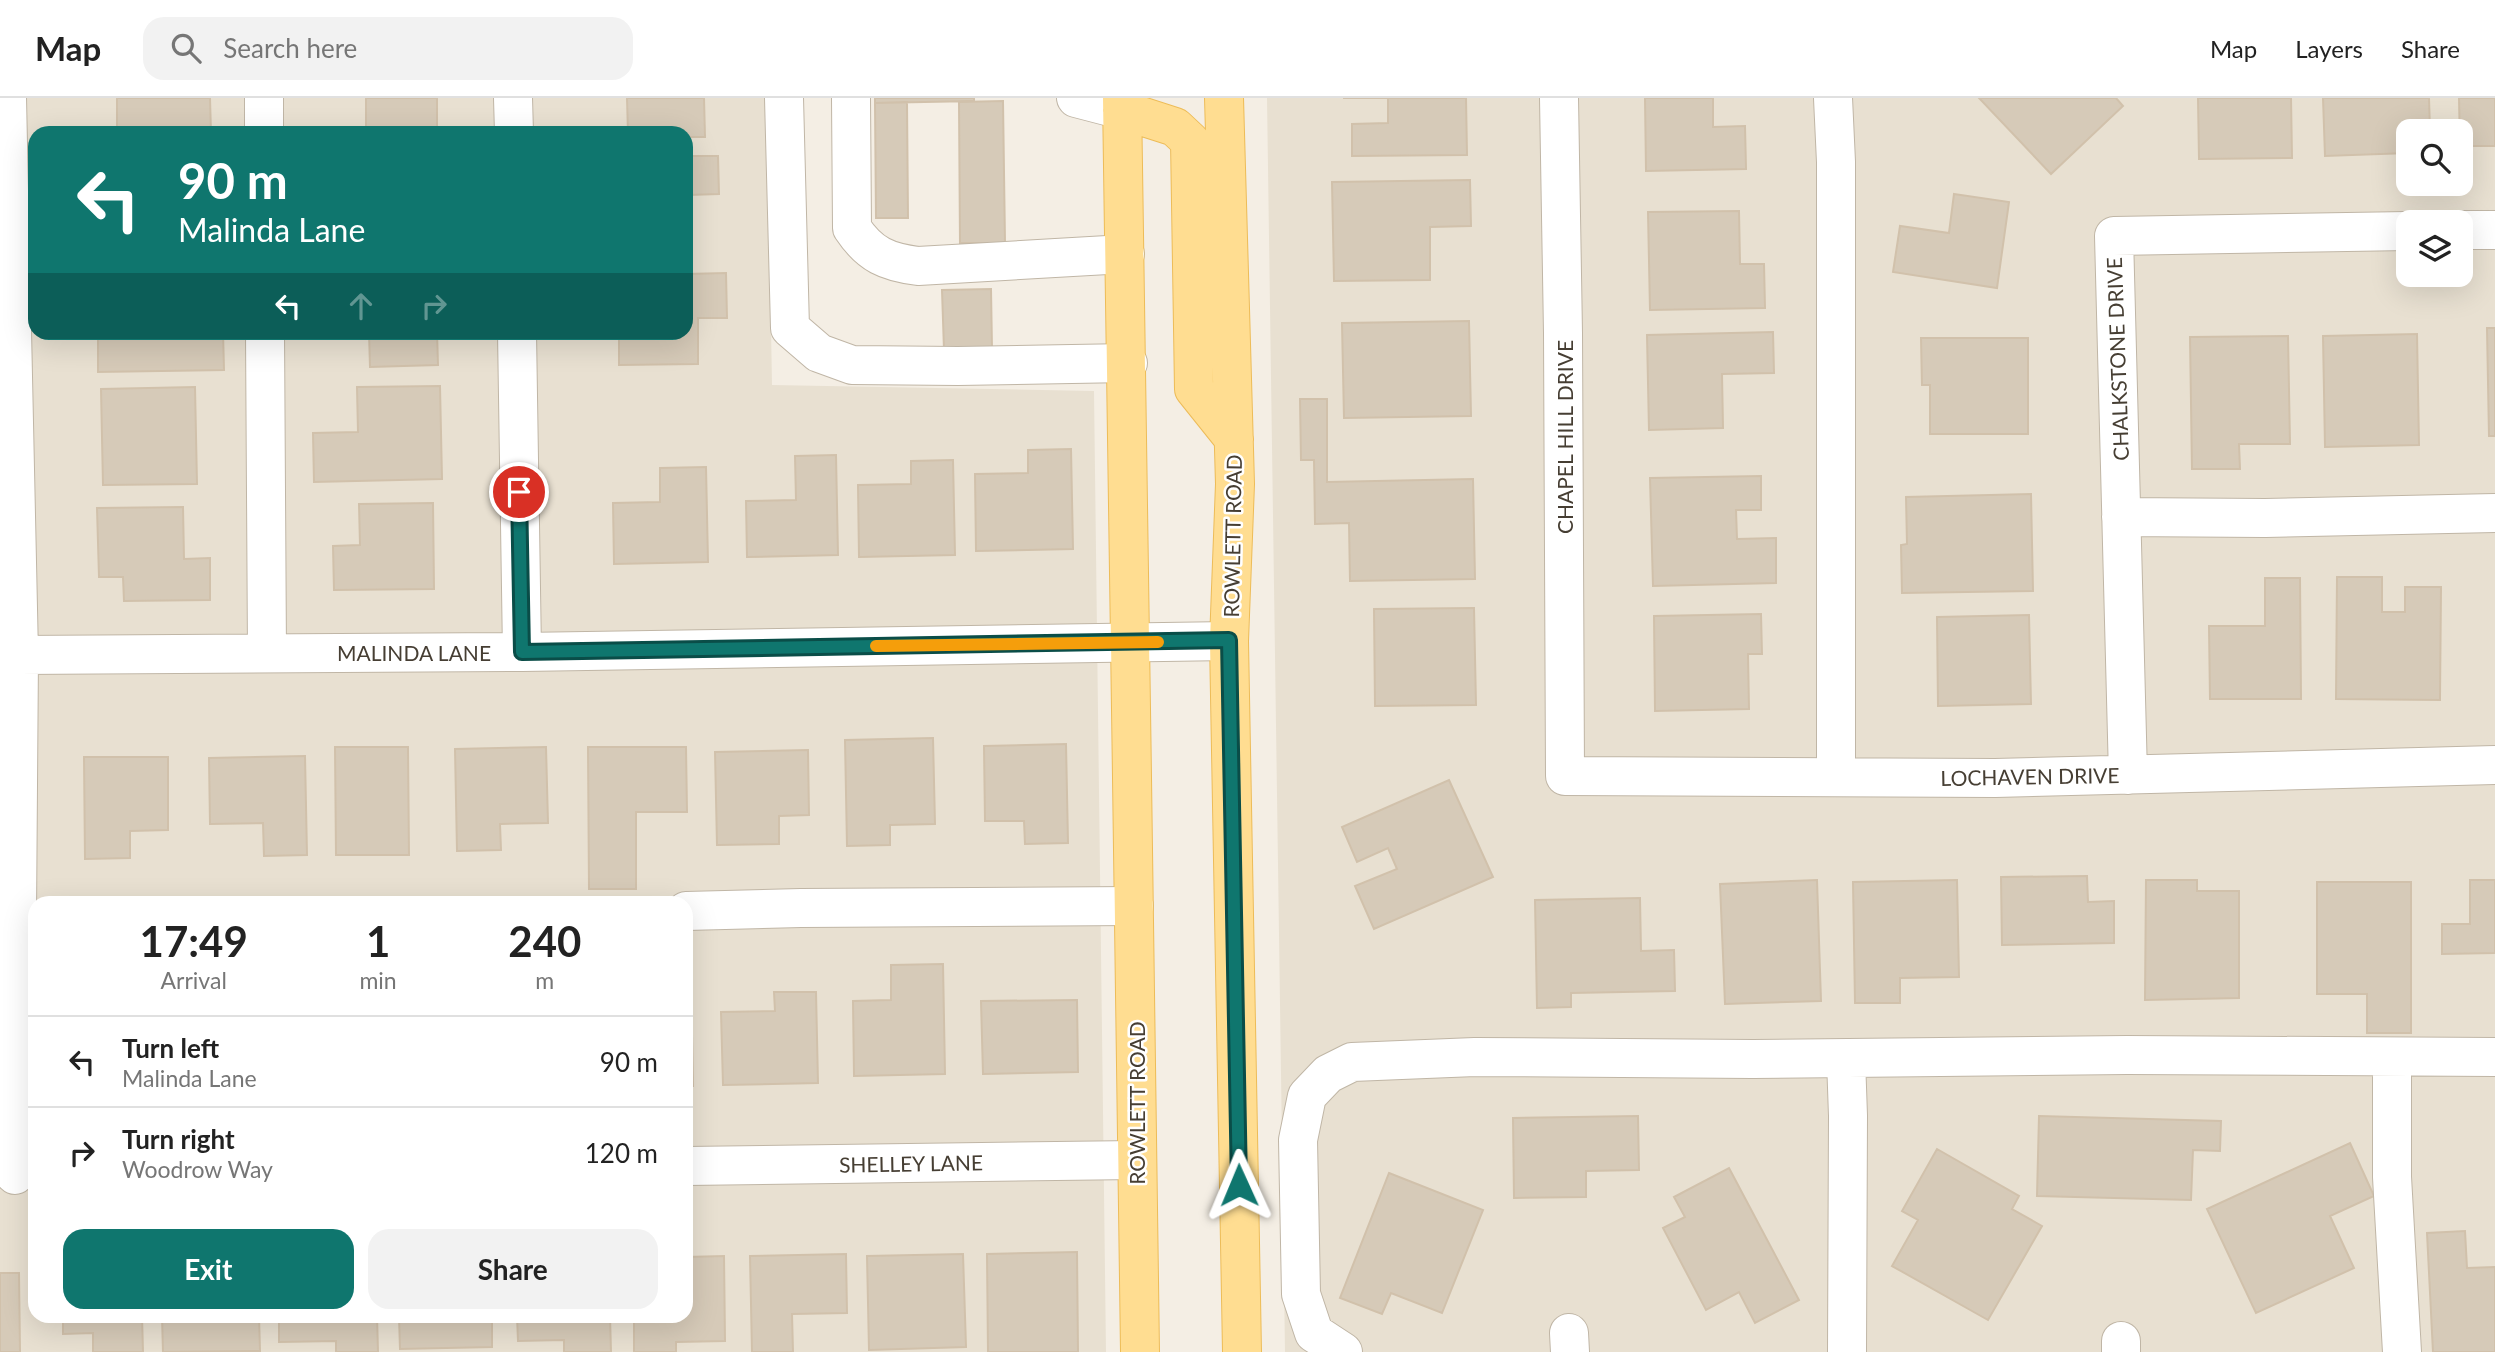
<!DOCTYPE html>
<style>
:root{--surface:#fff;--page:#f2f2f2;--text:#222;--muted:#767676;--line:#e0e0e0;--accent:#0f766e}
body{margin:0;font-family:Lato,sans-serif;background:var(--page);color:var(--text);height:100vh;display:flex;flex-direction:column;font-size:26px;white-space:nowrap}
*{box-sizing:border-box;margin:0}
p{font-size:23px;color:var(--muted)}
.icon{flex:none;width:38px;height:38px;fill:none;stroke:currentColor;stroke-width:2;stroke-linecap:round;stroke-linejoin:round}
.map{position:relative;flex:1;overflow:hidden}
.side{position:absolute;left:28px;top:798px;width:665px;height:427px;display:flex;flex-direction:column;background:var(--surface);border-radius:21px;box-shadow:0 7px 28px #0002}
.side>*{flex:none}
.guide{position:absolute;left:28px;top:28px;width:665px;height:214px;border-radius:21px;box-shadow:0 7px 28px #0002;background:#0f766e;color:#fff;overflow:hidden}
.buttons{position:absolute;left:2396px;top:21px;display:grid;gap:14px}
.buttons a{display:grid;place-items:center;width:77px;height:77px;border-radius:14px;background:var(--surface);box-shadow:0 7px 28px #0002;font-size:35px}
.pin{position:absolute;display:grid;place-items:center;width:60px;height:60px;color:#fff;margin:-30px;border:4px solid #fff;border-radius:50%;box-shadow:0 2px 7px #0007}
.me{position:absolute;width:77px;margin:-38px;rotate:359deg;stroke-linejoin:round;filter:drop-shadow(0 0 5px #0008)}
.turn{display:flex;align-items:center;gap:24px;height:147px;padding:0 35px;font-size:32px}
.turn .icon{width:91px;height:91px;stroke-width:2.5}
.turn b{display:block;font-size:49px;line-height:60px}
.lanes{display:flex;align-items:center;height:66px;padding:0 35px;background:#0003;justify-content:center;gap:35px;direction:ltr}
.lanes .off{opacity:.35}
.eta{display:flex;justify-content:space-evenly;align-items:center;height:119px;text-align:center}
.eta b{font-size:42px;font-weight:700;line-height:49px}
.action{display:flex;gap:14px;margin-top:auto;padding:14px 35px}
.action a{flex:1;height:80px;border-radius:21px;background:var(--accent);color:#fff;font-size:28px;font-weight:700;line-height:80px;text-align:center}
.action a+a{background:var(--page);color:var(--text)}
ul{padding:0;list-style:none}
li{display:flex;align-items:center;gap:21px;height:91px;padding:0 35px;border-top:2px solid var(--line)}
li div{flex:1}
li b{display:block;font-size:26px}
li em{font-style:normal}
header{display:flex;align-items:center;gap:42px;box-sizing:border-box;height:98px;padding:0 35px;background:var(--surface);border-bottom:2px solid var(--line)}
header strong{font-size:33px}
nav{display:flex;gap:38px;margin-inline-start:auto;font-size:24px}
.search{width:490px;height:63px;background:var(--page);display:flex;align-items:center;gap:18px;box-sizing:border-box;padding:0 24px;border-radius:21px;color:var(--muted);font-size:26px}
.map>svg:first-child{display:block}
</style>
<header>
<strong>Map</strong>
<div class="search"><svg class="icon" aria-label="search" viewBox="0 0 24 24"><circle cx="10" cy="10" r="6"/><path d="M15 15l6 6"/></svg>Search here</div>
<nav><a>Map</a><a>Layers</a><a>Share</a></nav>
</header>
<div class="map">
<svg width="2495" height="1254" viewBox="0 0 2495 1254">
<rect width="100%" height="100%" fill="#f4eee4"/>
<path fill="#e8e0d1" fill-rule="evenodd" d="M0,0h767l5,287 322,6 12,961h-1106zM35,35h651v199h-651zM35,805h651v413h-651z
M1267,0h1228v1254h-1210zM2408,33h52v53h-52zM2408,124h52v53h-52z"/>
<path fill="#d6cab8" stroke="#d1c1ab" stroke-width="2" d="M117,0h93l1,35h-94z
M366,0h71v35h-71z
M627,0h77l1,39h-19v-4h-58z
M875,0h99v3l-99,2z
M1343,0h123l1,57 -115,1v-32l36,-1v-25z
M1645,0h68v29l32,-1 1,43 -100,2z
M1979,0h137l7,8 -72,68z
M2198,0h93l1,60 -93,1z
M2323,0h106l1,33h-22v22l-83,3z
M2459,0h36v48h-35z
M1003,3l2,142h-45l-1,-141z
M907,4l1,116h-32l-1,-115z
M686,58h32l1,38 -32,1 1,57h-2z
M1470,82l1,46 -41,1v53l-96,1 -2,-99z
M1954,96l55,8 -12,86 -104,-16 7,-46 49,7z
M1739,113l1,53h24l1,44 -115,2 -2,-98z
M726,175l1,45h-29v46l-79,1v-33h67v-58z
M991,191l1,60 -48,1 -2,-60z
M1469,223l2,95 -127,2 -2,-95z
M2487,230h8v108h-6z
M98,234h125l1,38 -126,2z
M369,234h68l1,33 -68,2z
M1773,234l1,41 -52,1 1,54 -74,2 -2,-95z
M2417,236l2,111 -94,2 -2,-111z
M2288,238l2,108h-51l1,25h-48l-2,-132z
M1921,240h107v96h-98v-49h-8z
M440,288l2,93 -128,3 -1,-49 45,-1 -1,-45z
M195,289l2,97 -94,1 -2,-96z
M1300,301h27v83l146,-3 2,100 -125,2 -1,-58 -34,1 -1,-64h-13z
M1071,351l2,100 -97,2 -1,-77 53,-1v-23z
M836,357l2,100 -91,2 -1,-56 50,-1 -1,-44z
M953,362l2,95 -96,2 -1,-72 53,-1v-23z
M706,369l2,95 -94,2 -1,-61 47,-1v-34z
M1761,378v34h-25l1,29 39,-1v45l-123,3 -3,-108z
M2031,396l2,97 -131,2 -1,-48 6,-1 -1,-47z
M433,405l1,86 -100,1 -1,-44 27,-1 -1,-41z
M183,409l1,52 26,-1v42l-86,1 -1,-24h-24l-2,-69z
M2337,479h45v35h23v-25h36l-1,113 -104,-1z
M2265,480h35l1,121h-91l-1,-73h56z
M1474,510l2,97 -101,1 -1,-97z
M1761,516l1,40h-14l1,55 -94,2 -1,-95z
M2029,517l2,89 -93,2 -1,-89z
M933,640l2,86 -45,1v20l-43,1 -2,-106z
M1066,646l2,99 -43,1 -1,-23h-39l-1,-75z
M335,649h73l1,108h-73z
M546,649l2,76 -48,1 1,26 -44,1 -2,-102z
M588,649h98l1,65h-51v77h-47z
M808,652l1,65 -30,1v28l-62,1 -2,-93z
M305,658l2,99 -43,1 -1,-33 -53,1 -1,-66z
M84,659h84v73l-38,1v27l-45,1z
M1449,682l44,97 -119,52 -19,-43 42,-17 -9,-21 -31,14 -15,-35z
M2087,778l1,26 26,-1v42l-112,2 -1,-68z
M1817,782l4,121 -96,3 -5,-120z
M1957,782l2,97 -59,1v25h-45l-2,-121z
M2146,782h51v11h42v107l-94,2z
M2470,782h25v73l-53,1v-30h28z
M2317,784h94v151h-44v-39h-50z
M1640,800l1,53 33,-1 1,41 -104,2v14l-34,1 -2,-108z
M943,866l2,110 -91,2 -1,-75 38,-1v-35z
M686,884h5l2,104h-7z
M774,894h42l2,91 -95,2 -2,-73 54,-1z
M1077,902l1,72 -95,2 -2,-73z
M1638,1018l1,54 -53,1v26l-72,1 -1,-80z
M2039,1018l182,5 -1,30 -27,-1 -2,50 -154,-4z
M2350,1045l24,53 -44,20 24,52 -98,45 -49,-104z
M1937,1051l82,47 -7,13 30,17 -54,94 -96,-54 26,-46 -16,-9z
M1729,1070l70,132 -44,23 -16,-31 -33,18 -43,-82 22,-11 -11,-20z
M1389,1075l94,37 -41,103 -51,-20 -9,21 -42,-16z
M2465,1133l2,37 28,-1v85h-62l-6,-119z
M1077,1154l1,100h-90l-1,-98z
M846,1156l1,59 -55,1 1,38h-41l-2,-96z
M963,1156l3,93 -97,3 -2,-94z
M724,1158l1,85 -49,1v10h-42v-36h52v-59z
M0,1175h19l1,79h-20z
M63,1218h79l1,36h-50v-19l-30,1z
M162,1218h97l1,35 -97,1z
M279,1218h98l1,36h-42v-11l-57,1z
M399,1218h93v31l-92,2z
M517,1218h93l1,36h-47v-12l-46,1z"/>
<g fill="none" stroke-linecap="round" stroke-linejoin="round">
<g stroke="#c0b6a6" stroke-width="40">
<path id="minor" d="M7,0l12,557 -4,520
M264,0v35
M513,0l1,35
M784,0l6,230 29,25 33,12 106,1 170,-3
M851,0l1,130c18,27 35,34 66,38l207,-12
M1076,0l46,12
M1559,0l4,235 2,443 430,2 500,-13
M1833,0l3,64v615
M2460,132h35
M265,234l2,321
M517,234l5,320
M2121,419l144,1 230,-5
M19,557l503,-3 707,-11
M2128,677l-14,-539 294,-5
M686,813l115,-3 333,-2
M2392,959v120l10,175
M1846,961l2,57 -1,236
M686,1068l450,-6
M1569,1235l1,19
M2121,1243v11
M1343,1254l-29,-19 -13,-39 -3,-154 9,-44 21,-22 24,-12 123,-5 278,2 374,-4 368,2"/>
</g>
<g stroke="#edbc58" stroke-width="40">
<path id="major" d="M1122,0c9,418 10,836 18,1254
M1224,0l11,386 -6,157 13,711
M1122,12l53,17 15,14 4,248 40,50"/>
</g>
<use href="#minor" stroke="#fff" stroke-width="38"/>
<use href="#major" stroke="#ffdd91" stroke-width="38"/>
</g>
<g fill="none" stroke-linecap="round" stroke-linejoin="round">
<g stroke="#0a4d48" stroke-width="18">
<path id="route" d="M519,394l3,160 707,-12 10,545"/>
</g>
<use href="#route" stroke="#0f766e" stroke-width="12"/>
<path stroke="#f59e0b" stroke-width="12" d="M876,548l282,-4"/>
</g>
<g text-anchor="middle" dominant-baseline="central" stroke-width="5" stroke-linejoin="round" paint-order="stroke">
<g font-size="21" fill="#463e33" stroke="#fff">
<text transform="translate(2117 261) rotate(-92)">CHALKSTONE DRIVE</text>
<text transform="translate(1564 339) rotate(-90)">CHAPEL HILL DRIVE</text>
<text transform="translate(1232 438) rotate(-89)">ROWLETT ROAD</text>
<text x="414" y="554">MALINDA LANE</text>
<text transform="translate(2030 678) rotate(-1)">LOCHAVEN DRIVE</text>
<text transform="translate(1136 1005) rotate(-90)">ROWLETT ROAD</text>
<text transform="translate(911 1065) rotate(-1)">SHELLEY LANE</text>
</g>
</g>
</svg>
<div class="buttons">
<a><svg class="icon" aria-label="search" viewBox="0 0 24 24"><circle cx="10" cy="10" r="6"/><path d="M15 15l6 6"/></svg></a>
<a><svg class="icon" aria-label="layers" viewBox="0 0 24 24"><path d="M12 4l9 5-9 5-9-5zM3 14l9 5 9-5"/></svg></a>
</div>
<div class="pin" style="left:519px;top:394px;background:#d93025"><svg class="icon" aria-label="arrive" viewBox="0 0 24 24"><path d="M6 21V4h12l-3 4 3 4H6"/></svg></div>
<svg class="me" style="left:1239px;top:1087px" viewBox="-20 -20 40 40"><path d="M0-17L14 15 0 8-14 15z" fill="#0f766e" stroke="#fff" stroke-width="4"/></svg>
<div class="guide">
<div class="turn"><svg class="icon" aria-label="left" viewBox="0 0 24 24"><path d="M17 20v-9H6M10 6l-5 5 5 5"/></svg><div><b>90 m</b>Malinda Lane</div></div>
<div class="lanes"><svg class="icon" aria-label="left" viewBox="0 0 24 24"><path d="M17 20v-9H6M10 6l-5 5 5 5"/></svg><svg class="icon off" aria-label="ahead" viewBox="0 0 24 24"><path d="M12 20V5M6 11l6-6 6 6"/></svg><svg class="icon off" aria-label="right" viewBox="0 0 24 24"><path d="M7 20v-9h11M14 6l5 5-5 5"/></svg></div>
</div>
<section class="side">
<div class="eta">
<div><b>17:49</b><p>Arrival</p></div>
<div><b>1</b><p>min</p></div>
<div><b>240</b><p>m</p></div>
</div>
<ul>
<li><svg class="icon" aria-label="left" viewBox="0 0 24 24"><path d="M17 20v-9H6M10 6l-5 5 5 5"/></svg><div><b>Turn left</b><p>Malinda Lane</p></div><em>90 m</em></li>
<li><svg class="icon" aria-label="right" viewBox="0 0 24 24"><path d="M7 20v-9h11M14 6l5 5-5 5"/></svg><div><b>Turn right</b><p>Woodrow Way</p></div><em>120 m</em></li>
</ul>
<div class="action"><a>Exit</a><a>Share</a></div>
</section>
</div>
